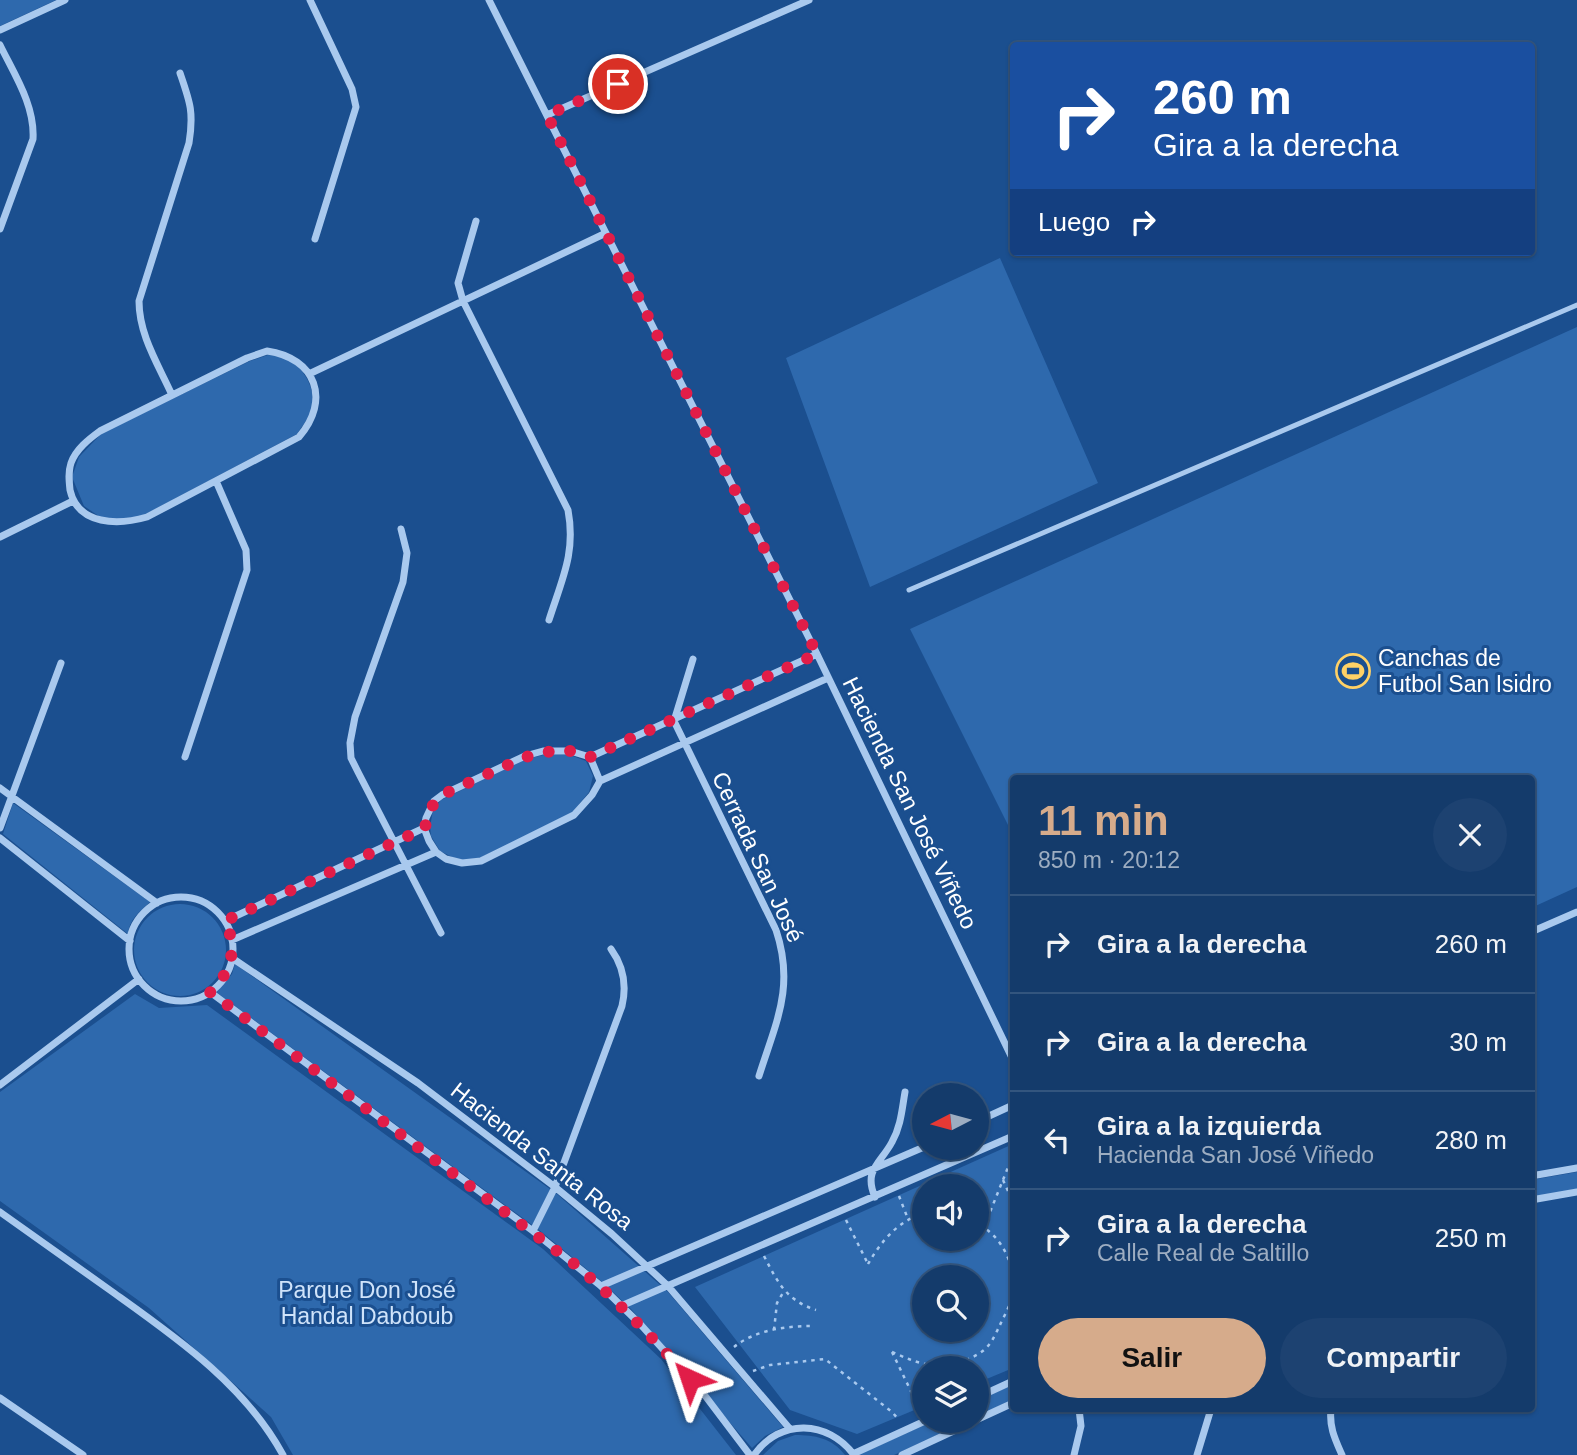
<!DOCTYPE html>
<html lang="es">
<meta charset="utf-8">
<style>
:root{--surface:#143b6b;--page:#1d4271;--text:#f1f3f6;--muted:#9dadc1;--line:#33557e;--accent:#d6ab8b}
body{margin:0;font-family:Arial,sans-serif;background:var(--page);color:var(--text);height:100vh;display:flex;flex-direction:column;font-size:26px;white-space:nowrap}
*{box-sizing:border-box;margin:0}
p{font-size:23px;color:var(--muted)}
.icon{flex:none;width:38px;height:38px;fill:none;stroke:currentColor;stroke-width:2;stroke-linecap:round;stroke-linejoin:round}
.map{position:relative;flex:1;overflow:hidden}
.details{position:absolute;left:1010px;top:775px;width:525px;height:637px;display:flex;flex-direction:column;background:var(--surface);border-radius:7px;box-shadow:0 2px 5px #0004,0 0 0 2px var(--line)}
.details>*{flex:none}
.hud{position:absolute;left:1010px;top:42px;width:525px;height:214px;border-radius:7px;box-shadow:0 2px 5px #0004,0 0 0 2px var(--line);background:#1a4fa0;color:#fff;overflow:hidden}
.needle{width:46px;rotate:264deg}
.fabs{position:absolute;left:912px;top:1083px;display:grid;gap:14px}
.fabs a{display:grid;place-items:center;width:77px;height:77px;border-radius:50%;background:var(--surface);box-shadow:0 2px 5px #0004,0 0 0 2px var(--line);font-size:35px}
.pin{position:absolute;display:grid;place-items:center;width:60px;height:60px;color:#fff;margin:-30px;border:4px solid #fff;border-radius:50%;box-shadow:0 2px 7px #0007}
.me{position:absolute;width:77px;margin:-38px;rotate:318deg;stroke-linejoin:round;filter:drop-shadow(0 0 5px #0008)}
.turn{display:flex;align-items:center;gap:24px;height:147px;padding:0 28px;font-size:32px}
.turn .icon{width:91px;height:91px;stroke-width:2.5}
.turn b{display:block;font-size:49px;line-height:60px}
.then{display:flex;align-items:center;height:66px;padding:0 28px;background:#0003;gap:14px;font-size:26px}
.round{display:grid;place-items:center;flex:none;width:74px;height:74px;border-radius:37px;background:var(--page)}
.headline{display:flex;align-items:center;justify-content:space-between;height:119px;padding:0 28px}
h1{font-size:42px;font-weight:600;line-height:52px;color:var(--accent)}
.primary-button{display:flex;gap:14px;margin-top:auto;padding:14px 28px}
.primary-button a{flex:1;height:80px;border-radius:42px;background:var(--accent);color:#111;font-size:28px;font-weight:600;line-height:80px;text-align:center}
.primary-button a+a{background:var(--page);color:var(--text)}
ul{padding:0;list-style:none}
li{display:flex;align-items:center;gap:21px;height:98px;padding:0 28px;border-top:2px solid var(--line)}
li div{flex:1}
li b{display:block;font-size:26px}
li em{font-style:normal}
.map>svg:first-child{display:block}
</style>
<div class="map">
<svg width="1577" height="1455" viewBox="0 0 1577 1455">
<rect width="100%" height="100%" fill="#1b4f8f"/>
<path fill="#2e69ad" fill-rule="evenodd" d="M0,0h56l-56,26z
M1000,258l98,225 -228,104 -84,-229z
M1577,327v560l-46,21v-129h-518v56l-103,-206z
M268,355c5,1 12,1 17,3 18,7 32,32 27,51 -3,9 -10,17 -15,25l-153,81 -25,6 -19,-4 -16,-11 -12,-29 7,-20 23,-24 148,-72z
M548,754l22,1 16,6 7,15 -4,16 -18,22 -91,44 -20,3 -20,-10 -9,-15 -1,-9 3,-17 8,-10 85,-41z
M13,803l137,99c-11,10 -21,18 -22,32l-125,-100z
M134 950a46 46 0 1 1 92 0a46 46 0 1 1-92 0Z
M235,964l322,230 111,98 115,135 -18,9 -13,12 -121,-139 -30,-28 -62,-51 -323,-238 16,-18z
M135,994l24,14 48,-3 336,244 118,110 75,96h-443l-22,-38 -122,-109 -149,-107v-109z
M1013,1144v224l-36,15 -1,-15h-52v38l-67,28 -67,-24 -95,-123zM924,1186h52v53h-52zM924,1278h52v52h-52z
M1577,1172v17l-46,8v-17z
M1013,1385v14l-36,18 -1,-16z
M933,1421h34l-73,34h-36z
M795,1435c20,0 37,3 50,20h-82l15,-14z"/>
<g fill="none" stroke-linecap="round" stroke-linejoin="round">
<path stroke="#a9c9ee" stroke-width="2.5" stroke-dasharray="3.5 5" stroke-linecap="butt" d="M1003,1180l10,22
M899,1196l9,23
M846,1220l22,44
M984,1227l29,-72
M764,1256c14,27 22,44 52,54
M868,1264c12,-21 31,-45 56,-50
M774,1330l3,-27 7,-12
M734,1347c21,-17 52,-21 78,-21
M892,1352c14,6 27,12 41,13 18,1 44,-6 55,-19 5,-6 8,-13 11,-19 5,-11 13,-24 14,-36 3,-25 -12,-58 -37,-67
M892,1352l29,60
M753,1371l17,-6 55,-6 67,53 7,8"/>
<path stroke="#a9c9ee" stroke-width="5" d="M909,590l668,-285"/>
<path stroke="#a9c9ee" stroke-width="7" d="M310,0l42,89 4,18 -41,132
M489,0l328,654 196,406
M0,30l65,-30
M0,45c14,29 35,60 33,94l-33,90
M547,115l262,-115
M476,221l-18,62 5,18 105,209c8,43 -6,69 -19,110
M267,351c49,7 64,49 32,86l-152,80c-28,8 -69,9 -77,-27 -1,-9 -2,-18 1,-27 5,-14 18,-24 29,-32l147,-73z
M309,374l297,-141
M172,395c-14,-31 -33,-60 -33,-94l50,-158c5,-31 1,-41 -9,-70
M401,529l6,24 -4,29 -48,135 -5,26 1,15 7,14 83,161
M0,537l73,-36
M693,659l-19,62 102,209c19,57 0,92 -17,146
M185,757l62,-187 -1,-20 -30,-69
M590,757l227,-103
M600,781l-10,-24 -20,-6h-27l-18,5 -83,39 -8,6 -8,17 -2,10 5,13 7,11 10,7 16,4 19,-2 93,-46 18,-20 8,-14 228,-103
M0,788l157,115
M0,828l61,-165
M0,838l130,103
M129 949a52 52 0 1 1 104 0a52 52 0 1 1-104 0Z
M225,921l199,-93
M1531,932l46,-20
M232,940l204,-88
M232,958l186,125 137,104 57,47 56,52 122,143
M210,992l323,239 68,55 40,39 65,72 44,58
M0,1085l139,-106
M976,1122l37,-17
M1531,1176l46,-8
M875,1197c-12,-27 6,-34 17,-55 9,-16 10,-33 13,-50
M1531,1200l46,-8
M0,1212c38,27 76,54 114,81 63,45 131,92 169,162
M533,1231l22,-44 67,-181c5,-21 2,-39 -11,-57
M601,1286l323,-139
M621,1306l392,-170
M0,1398l83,57
M976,1398l37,-17
M1331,1409c-2,18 4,30 11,46
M976,1420l37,-17
M853,1454l72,-33
M754,1455c26,-37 74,-35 100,0
M902,1455l73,-34
M1074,1455l7,-29 -2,-17
M1197,1455l14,-46"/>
</g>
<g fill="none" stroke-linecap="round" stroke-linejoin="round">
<path stroke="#e11d48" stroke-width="12" stroke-dasharray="0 21.6" d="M618,84l-71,31 270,539 -227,103 -20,-6 -13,-1 -32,7 -83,38 -14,16 -3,17 -200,93c13,27 7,51 -15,71l363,271c42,35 80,75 117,116"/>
</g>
<defs>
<g id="stadium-ring" transform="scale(1.75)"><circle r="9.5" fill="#1b4f8f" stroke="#ffd166" stroke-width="1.5"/><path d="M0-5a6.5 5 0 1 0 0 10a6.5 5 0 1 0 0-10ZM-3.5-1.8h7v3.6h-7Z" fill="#ffd166"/></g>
</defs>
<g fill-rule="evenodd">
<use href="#stadium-ring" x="1353" y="671"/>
</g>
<g text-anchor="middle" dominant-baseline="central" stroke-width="6" stroke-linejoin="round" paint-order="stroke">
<g font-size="23" fill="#fff" stroke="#1b4f8f" text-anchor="start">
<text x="1378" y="658">Canchas de<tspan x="1378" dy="26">Futbol San Isidro</tspan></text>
</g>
<g font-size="23" fill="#fff" stroke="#1b4f8f">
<text transform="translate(910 803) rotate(64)">Hacienda San José Viñedo</text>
<text transform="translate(758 857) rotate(65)">Cerrada San José</text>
<text transform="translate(542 1156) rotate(38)">Hacienda Santa Rosa</text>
</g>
<g font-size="23" fill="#cfe3fa" stroke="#1b4f8f">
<text x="367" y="1290">Parque Don José<tspan x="367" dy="26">Handal Dabdoub</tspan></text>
</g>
</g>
</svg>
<div class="fabs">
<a><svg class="needle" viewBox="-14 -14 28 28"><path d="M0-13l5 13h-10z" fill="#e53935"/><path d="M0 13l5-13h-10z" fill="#9dadc1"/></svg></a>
<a><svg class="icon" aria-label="sound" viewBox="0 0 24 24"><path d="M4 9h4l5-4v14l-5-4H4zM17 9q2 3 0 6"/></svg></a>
<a><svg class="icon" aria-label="search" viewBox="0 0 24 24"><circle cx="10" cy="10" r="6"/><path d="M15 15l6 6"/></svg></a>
<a><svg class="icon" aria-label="layers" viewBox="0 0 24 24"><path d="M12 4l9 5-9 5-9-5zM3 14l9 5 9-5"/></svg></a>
</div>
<div class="pin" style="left:618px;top:84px;background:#d93025"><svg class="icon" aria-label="arrive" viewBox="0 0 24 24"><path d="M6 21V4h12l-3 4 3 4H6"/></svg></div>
<svg class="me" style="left:690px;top:1379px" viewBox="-20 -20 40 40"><path d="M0-17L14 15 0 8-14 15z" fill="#e11d48" stroke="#fff" stroke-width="4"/></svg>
<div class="hud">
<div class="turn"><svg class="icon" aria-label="right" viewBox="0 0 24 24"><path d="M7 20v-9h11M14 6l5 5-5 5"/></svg><div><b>260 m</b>Gira a la derecha</div></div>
<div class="then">Luego<svg class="icon" aria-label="right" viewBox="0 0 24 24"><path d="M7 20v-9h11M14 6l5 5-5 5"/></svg></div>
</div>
<section class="details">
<div class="headline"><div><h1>11 min</h1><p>850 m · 20:12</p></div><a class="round"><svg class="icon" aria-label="close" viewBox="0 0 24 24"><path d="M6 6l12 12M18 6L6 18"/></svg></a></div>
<ul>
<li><svg class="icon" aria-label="right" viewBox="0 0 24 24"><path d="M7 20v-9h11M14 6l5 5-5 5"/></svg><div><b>Gira a la derecha</b></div><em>260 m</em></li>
<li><svg class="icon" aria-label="right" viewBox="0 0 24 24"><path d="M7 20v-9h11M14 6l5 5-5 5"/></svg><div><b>Gira a la derecha</b></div><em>30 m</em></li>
<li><svg class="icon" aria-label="left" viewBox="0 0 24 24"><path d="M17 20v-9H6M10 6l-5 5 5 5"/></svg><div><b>Gira a la izquierda</b><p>Hacienda San José Viñedo</p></div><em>280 m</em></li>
<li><svg class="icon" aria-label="right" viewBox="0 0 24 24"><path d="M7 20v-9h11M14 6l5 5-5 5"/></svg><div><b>Gira a la derecha</b><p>Calle Real de Saltillo</p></div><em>250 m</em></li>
</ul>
<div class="primary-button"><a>Salir</a><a>Compartir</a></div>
</section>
</div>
